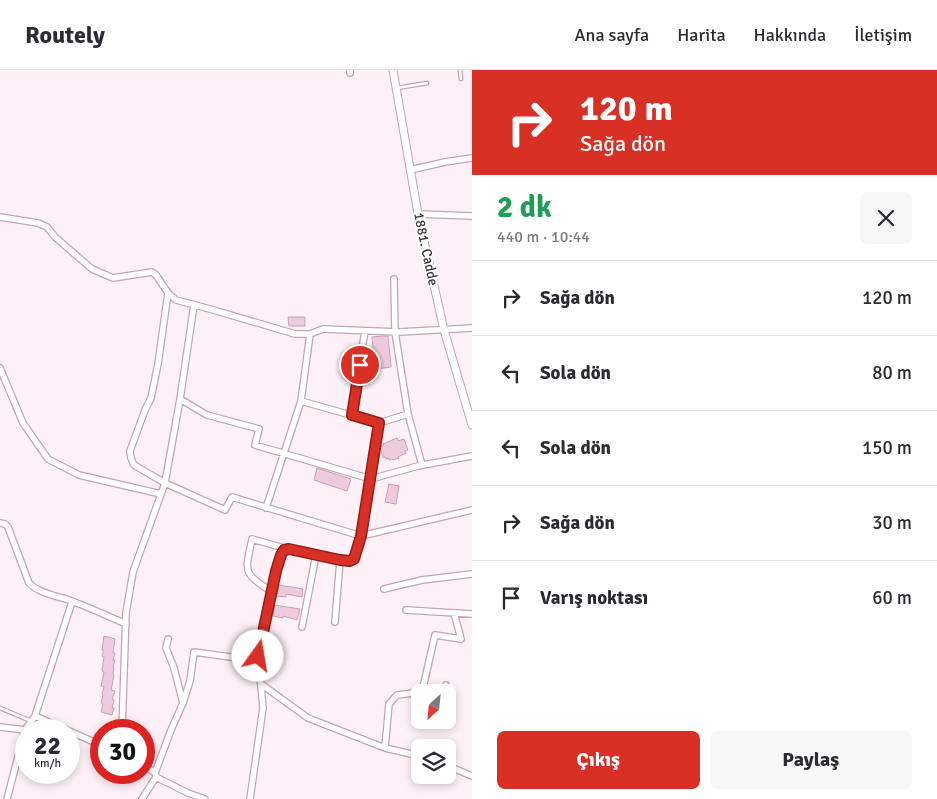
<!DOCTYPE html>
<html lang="tr">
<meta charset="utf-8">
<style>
:root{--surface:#fff;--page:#f7f7f7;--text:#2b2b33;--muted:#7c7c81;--line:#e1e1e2;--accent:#d93025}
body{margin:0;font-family:Signika,sans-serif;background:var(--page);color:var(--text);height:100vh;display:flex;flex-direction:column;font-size:19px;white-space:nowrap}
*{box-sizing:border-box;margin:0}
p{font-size:16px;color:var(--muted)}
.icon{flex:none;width:28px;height:28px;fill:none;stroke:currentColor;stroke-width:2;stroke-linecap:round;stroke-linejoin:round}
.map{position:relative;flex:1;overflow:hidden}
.sheet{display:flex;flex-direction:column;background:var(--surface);width:465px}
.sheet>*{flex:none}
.banner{background:#d93025;color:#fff;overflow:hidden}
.needle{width:32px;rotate:207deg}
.tools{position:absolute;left:411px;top:614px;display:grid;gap:10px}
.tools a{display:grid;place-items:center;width:45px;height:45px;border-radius:8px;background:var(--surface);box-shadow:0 2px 8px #0003;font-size:25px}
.speed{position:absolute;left:15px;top:649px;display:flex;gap:10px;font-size:25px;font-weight:700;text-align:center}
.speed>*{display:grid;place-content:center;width:65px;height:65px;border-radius:50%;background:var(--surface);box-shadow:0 2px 8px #0003;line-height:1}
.speed small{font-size:12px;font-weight:400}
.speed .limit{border:8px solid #d22;background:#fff;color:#111}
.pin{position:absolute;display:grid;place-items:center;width:42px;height:42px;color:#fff;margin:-21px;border:2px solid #fff;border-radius:50%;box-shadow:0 1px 5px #0007}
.me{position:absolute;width:55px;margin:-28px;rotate:13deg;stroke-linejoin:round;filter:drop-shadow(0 0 4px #0008)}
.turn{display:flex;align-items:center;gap:18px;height:105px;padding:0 25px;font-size:22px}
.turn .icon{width:65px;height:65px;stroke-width:2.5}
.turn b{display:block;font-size:35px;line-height:42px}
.round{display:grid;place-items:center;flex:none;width:52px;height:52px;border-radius:8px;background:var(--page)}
.summary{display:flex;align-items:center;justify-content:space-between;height:85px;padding:0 25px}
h1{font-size:30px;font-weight:700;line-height:38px;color:#1e9e55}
.action{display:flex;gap:10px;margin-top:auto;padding:10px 25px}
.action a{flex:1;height:58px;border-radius:8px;background:var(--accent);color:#fff;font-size:20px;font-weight:700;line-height:58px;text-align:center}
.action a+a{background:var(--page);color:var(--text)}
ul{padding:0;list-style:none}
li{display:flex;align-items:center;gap:15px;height:75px;padding:0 25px;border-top:1px solid var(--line)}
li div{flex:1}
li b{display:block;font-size:19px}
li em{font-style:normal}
header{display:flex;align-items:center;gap:30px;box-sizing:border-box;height:70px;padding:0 25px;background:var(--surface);border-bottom:1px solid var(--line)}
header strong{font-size:24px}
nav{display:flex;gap:28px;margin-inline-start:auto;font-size:18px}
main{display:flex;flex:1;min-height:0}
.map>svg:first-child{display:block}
</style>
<header>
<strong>Routely</strong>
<nav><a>Ana sayfa</a><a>Harita</a><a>Hakkında</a><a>İletişim</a></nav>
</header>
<main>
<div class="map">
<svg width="472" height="729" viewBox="0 0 472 729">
<rect width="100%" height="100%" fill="#fef0f7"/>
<path fill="#edcadc" stroke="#c5a3b4" d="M288,247h17v9h-16z
M382,266h6l3,31 -16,2 -3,-32z
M397,368l1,3 6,-2 4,11 -3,1 1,2 -8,4 1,1 -6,2 -1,-1 -3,1v-2l-3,1 -1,-2 -2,1 -3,-11 3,-1v-2l2,-1z
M317,398l34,11 -4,12 -33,-11z
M389,414l10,2 -3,18 -11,-2z
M279,515l24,4 -1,8 -16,-3v3l-10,-1z
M275,535l25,4 -3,11 -14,-4v2l-10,-2z
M104,566l11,3 -2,14h2l-2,7h2l-2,7h1l-1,7 1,1 -3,15 4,1 -3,8 2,1 -2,8h2l-2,7 -11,-3 2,-8 -2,-1 2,-8h-1l2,-8 -3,-1 3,-14 -2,-1 2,-14 -2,-1 2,-6h-2z"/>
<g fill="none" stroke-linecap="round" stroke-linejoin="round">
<g stroke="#c5a3b4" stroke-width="5">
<path id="service" d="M460,0l1,9
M397,18l30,-5
M0,638l31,13"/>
</g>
<g stroke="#c5a3b4" stroke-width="8">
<path id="minor" d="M350,0v3
M410,100l35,-8 27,-4
M418,144l54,2
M0,147l38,6 9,4 8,10 37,32 21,9 39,-6 4,3 12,18 8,7 34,9 85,25h15l13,-5 76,3 73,-4
M394,209l1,53 13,82 14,51
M168,223l-10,71 -7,34 -6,12 -15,41 1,7 3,7 31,18 60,27 7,-13 129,39 111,-26
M0,298l23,55 25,36 31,16 82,19
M180,329l27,16 52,14 -4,16 116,34 47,-13 54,-10
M301,331l78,22 29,-9
M351,345l14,-84
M266,438l35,-107 9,-67
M0,453l5,1 3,3 21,56c11,11 29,13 43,18 18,7 36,15 54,23
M384,519l38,-9 50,-6
M272,522c-30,-20 -27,-19 -20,-53l36,10
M406,540l66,4
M335,552l5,-62
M302,557l14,-72
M168,569l-2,9 8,20 9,35
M261,614l47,34 77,30 35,8
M422,622l13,-57 26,4 -7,-26
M446,622v-7
M35,646l32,14
M0,657l25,3
M122,660l4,-117 7,-41 32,-89 15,-84 14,-94
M69,661l32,14
M385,678l4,-44 8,-9 25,-3
M144,695l11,8 1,4 32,16 17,6
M448,696l24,10
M155,703l16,-43 12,-27 7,-22 4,-29 65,9
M7,729l18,-69 10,-14 37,-114
M142,729l14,-22
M250,729l13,-91 -5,-53 23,-100 3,-5 5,-1 51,11 10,1 4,-2 7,-23 18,-113"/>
</g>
<g stroke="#c5a3b4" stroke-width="9">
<path id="tertiary" d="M393,0l25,144 26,116 28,95"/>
</g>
<use href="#service" stroke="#fff" stroke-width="2.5"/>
<use href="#minor" stroke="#fff" stroke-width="5.5"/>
<use href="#tertiary" stroke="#fff" stroke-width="7"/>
</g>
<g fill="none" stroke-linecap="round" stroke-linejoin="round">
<g stroke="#8d1f18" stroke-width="12">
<path id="route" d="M258,586l18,-85 5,-16 3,-5 5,-1 51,11 10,1 4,-2 7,-23 18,-113 -27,-8 8,-50"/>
</g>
<use href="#route" stroke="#d93025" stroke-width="9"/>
</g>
<g text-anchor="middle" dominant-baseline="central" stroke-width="4.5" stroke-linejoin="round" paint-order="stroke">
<g font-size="14" fill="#403239" stroke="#fff">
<text transform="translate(426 179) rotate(78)">1881. Cadde</text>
</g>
</g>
</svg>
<div class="tools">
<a><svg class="needle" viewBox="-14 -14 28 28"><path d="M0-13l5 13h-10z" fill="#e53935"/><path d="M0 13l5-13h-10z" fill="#7c7c81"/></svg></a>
<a><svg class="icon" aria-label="layers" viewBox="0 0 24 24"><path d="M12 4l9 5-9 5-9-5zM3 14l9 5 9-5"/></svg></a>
</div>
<div class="speed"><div>22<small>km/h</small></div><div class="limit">30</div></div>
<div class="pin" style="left:360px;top:295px;background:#d93025"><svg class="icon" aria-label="arrive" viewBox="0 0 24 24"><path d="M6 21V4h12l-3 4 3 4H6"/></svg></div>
<svg class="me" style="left:258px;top:586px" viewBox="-20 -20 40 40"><circle r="19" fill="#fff"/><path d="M0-13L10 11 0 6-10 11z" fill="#d93025"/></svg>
</div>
<section class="sheet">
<div class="banner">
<div class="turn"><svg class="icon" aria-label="right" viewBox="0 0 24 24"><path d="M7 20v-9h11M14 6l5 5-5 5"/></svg><div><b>120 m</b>Sağa dön</div></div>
</div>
<div class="summary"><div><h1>2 dk</h1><p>440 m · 10:44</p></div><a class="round"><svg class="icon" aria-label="close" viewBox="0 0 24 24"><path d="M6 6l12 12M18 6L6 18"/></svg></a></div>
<ul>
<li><svg class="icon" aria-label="right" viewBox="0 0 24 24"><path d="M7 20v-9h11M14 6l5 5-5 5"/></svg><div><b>Sağa dön</b></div><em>120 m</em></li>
<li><svg class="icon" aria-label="left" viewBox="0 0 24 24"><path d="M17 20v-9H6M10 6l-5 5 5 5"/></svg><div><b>Sola dön</b></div><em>80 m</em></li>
<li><svg class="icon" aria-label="left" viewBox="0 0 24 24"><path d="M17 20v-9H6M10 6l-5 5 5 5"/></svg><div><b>Sola dön</b></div><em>150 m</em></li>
<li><svg class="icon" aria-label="right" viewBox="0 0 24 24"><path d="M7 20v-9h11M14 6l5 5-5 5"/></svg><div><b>Sağa dön</b></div><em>30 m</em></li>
<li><svg class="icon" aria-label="arrive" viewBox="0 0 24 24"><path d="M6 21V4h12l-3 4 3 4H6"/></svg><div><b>Varış noktası</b></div><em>60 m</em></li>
</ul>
<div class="action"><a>Çıkış</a><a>Paylaş</a></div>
</section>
</main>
